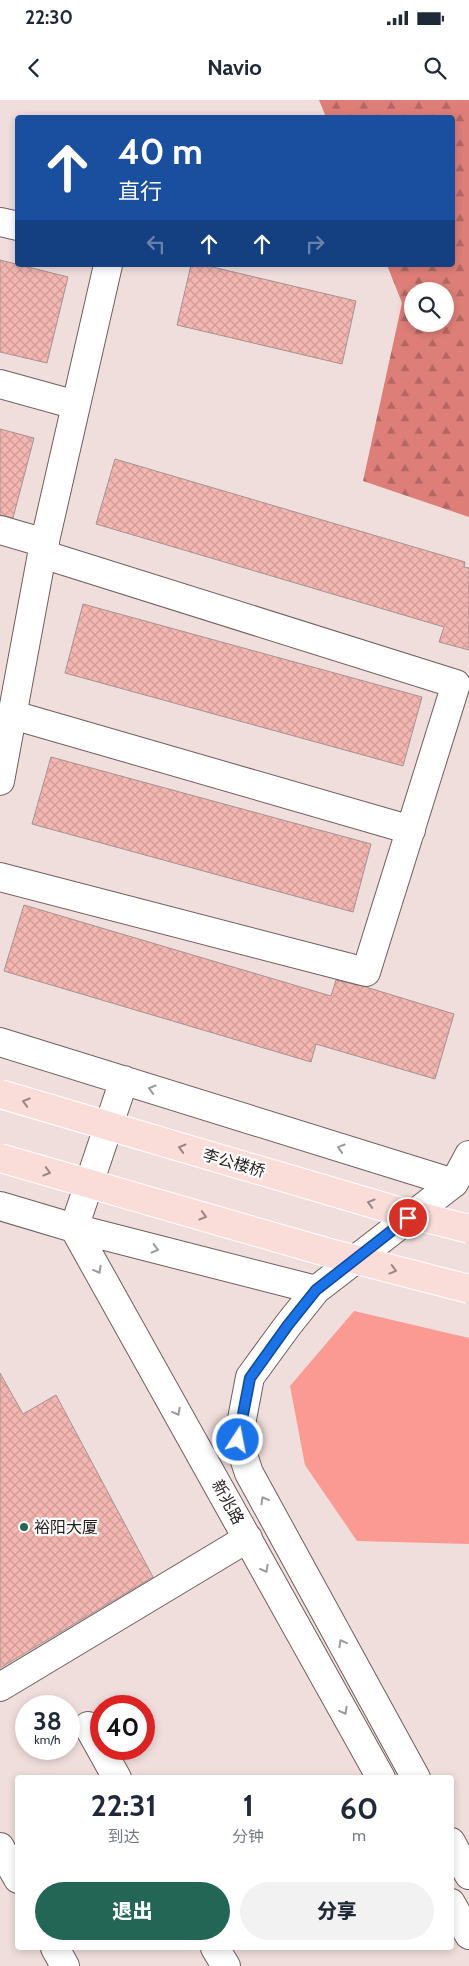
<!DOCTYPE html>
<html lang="zh">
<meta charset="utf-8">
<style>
:root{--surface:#fff;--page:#f2f2f3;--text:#1f2937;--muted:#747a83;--accent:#236656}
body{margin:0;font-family:Cabin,"Noto Sans SC",sans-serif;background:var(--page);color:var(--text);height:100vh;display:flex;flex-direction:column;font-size:19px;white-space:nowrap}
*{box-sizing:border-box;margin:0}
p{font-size:16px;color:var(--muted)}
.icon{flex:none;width:28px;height:28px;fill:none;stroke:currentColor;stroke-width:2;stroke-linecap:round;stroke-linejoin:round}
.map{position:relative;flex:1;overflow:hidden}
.sheet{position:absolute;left:15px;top:1675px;width:439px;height:175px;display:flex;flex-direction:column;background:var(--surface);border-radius:5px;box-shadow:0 2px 8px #0003}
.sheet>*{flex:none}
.top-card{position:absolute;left:15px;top:15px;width:440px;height:152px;border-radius:5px;box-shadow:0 2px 8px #0003;background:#1a4fa0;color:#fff;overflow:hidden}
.buttons{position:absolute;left:404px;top:182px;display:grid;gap:10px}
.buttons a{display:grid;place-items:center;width:50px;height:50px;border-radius:50%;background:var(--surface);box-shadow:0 2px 8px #0003;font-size:25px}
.speed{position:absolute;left:15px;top:1595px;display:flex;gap:10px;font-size:25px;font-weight:700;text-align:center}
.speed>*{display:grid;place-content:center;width:65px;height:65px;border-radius:50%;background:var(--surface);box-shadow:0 2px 8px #0003;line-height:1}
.speed small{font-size:12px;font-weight:400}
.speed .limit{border:8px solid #d22;background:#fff;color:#111}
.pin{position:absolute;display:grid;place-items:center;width:42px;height:42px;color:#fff;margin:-21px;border:2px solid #fff;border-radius:50%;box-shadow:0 1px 5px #0007}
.me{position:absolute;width:55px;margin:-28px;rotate:11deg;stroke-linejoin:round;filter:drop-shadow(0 0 4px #0008)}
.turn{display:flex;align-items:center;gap:18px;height:105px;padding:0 20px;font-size:22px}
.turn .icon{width:65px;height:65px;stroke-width:2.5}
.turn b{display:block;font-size:35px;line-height:42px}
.lanes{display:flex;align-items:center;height:48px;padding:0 20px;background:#0003;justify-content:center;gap:25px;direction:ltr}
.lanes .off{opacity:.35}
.eta{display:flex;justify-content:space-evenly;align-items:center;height:85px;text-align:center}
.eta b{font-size:30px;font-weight:800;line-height:35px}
.button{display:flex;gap:10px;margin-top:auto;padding:10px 20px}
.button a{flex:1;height:58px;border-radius:30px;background:var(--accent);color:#fff;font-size:20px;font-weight:800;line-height:58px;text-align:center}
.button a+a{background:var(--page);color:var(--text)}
.status{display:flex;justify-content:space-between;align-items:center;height:35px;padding:0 25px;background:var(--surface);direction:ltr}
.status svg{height:14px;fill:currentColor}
header{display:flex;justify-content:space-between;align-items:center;height:65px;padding:0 20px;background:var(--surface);font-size:22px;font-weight:800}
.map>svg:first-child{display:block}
</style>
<div class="status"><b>22:30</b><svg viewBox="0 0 49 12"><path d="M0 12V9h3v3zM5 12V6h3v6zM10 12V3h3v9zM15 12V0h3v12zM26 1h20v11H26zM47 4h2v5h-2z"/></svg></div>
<header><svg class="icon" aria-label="back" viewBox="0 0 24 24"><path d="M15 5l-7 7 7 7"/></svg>Navio<svg class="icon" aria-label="search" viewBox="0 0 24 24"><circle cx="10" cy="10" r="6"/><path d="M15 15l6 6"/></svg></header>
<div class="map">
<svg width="469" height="1866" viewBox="0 0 469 1866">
<defs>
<pattern id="forest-firs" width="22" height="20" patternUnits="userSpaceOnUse" patternTransform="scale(1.25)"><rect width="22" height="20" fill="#de7e78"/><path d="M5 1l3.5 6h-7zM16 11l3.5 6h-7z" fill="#b46762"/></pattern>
<pattern id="building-cross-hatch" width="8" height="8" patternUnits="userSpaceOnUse" patternTransform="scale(1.25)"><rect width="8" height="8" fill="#f3b6b1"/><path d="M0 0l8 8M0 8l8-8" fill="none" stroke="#d09c98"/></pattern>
</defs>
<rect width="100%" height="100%" fill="#f0dedc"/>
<path fill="url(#forest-firs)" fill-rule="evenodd" d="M319,0h150v417l-106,-36 39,-178 -15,-38h65v-147l-126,-1zM412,191h33v33h-33z"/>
<path fill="#fa9a93" d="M354,1211l115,27v206l-112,-3 -52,-76 -15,-79z"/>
<path fill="url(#building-cross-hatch)" stroke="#a59492" d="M0,160l68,17 -21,86 -47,-11z
M191,165h13l152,36 -14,63 -165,-39z
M0,329l34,9 -21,80 -13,-3z
M115,359l350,103 -1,5 5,1v82l-30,-8 5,-15 -348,-103z
M83,504l339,93 -19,69 -338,-93z
M51,657l320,87 -18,68 -321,-88z
M24,805l307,91 5,-16 30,7 88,27 -19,65 -119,-35 -5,18 -307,-91z
M0,1273l23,41 33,-19 97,182 -153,91z"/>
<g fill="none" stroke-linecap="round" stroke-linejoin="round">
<g stroke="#6f5f5e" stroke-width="30">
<path id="minor" d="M0,122l18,4
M0,284l76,21
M0,430l45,13
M13,615l398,115
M0,681l42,-227 66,-289
M0,777l366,95 90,-288 -414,-130
M0,942l454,141
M0,1106l74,22 242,62
M74,1128l307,550
M74,1128l50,-148
M0,1587l248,-149
M88,1626l29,52
M416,1678l-167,-305 -11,-33 12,-63 38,-52 28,-35 138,-107 15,-28
M451,1742l18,33
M0,1747l18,32
M451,1803l18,32
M55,1848l10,18
M215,1848l11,18"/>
</g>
<use href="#minor" stroke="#fff" stroke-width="28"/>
<g stroke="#fff" stroke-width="30" stroke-linecap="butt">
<path id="major-bridge" d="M0,994l391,115 78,20
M0,1058l326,94 143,37"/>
</g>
<use href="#major-bridge" stroke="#fadcd9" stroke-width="28"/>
</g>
<defs><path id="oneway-chevron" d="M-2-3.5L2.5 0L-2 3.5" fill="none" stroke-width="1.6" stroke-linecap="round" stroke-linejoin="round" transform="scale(1.25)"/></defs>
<g stroke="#9d9a99">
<use href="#oneway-chevron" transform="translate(152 989) rotate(-163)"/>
<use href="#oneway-chevron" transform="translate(341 1048) rotate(-163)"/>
<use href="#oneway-chevron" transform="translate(155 1149) rotate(14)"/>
<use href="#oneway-chevron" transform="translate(98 1170) rotate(61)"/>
<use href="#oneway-chevron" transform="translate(177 1312) rotate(61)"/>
<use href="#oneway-chevron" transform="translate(264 1400) rotate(-119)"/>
<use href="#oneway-chevron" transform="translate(265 1469) rotate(61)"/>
<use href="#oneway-chevron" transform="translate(342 1543) rotate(-119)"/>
<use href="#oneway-chevron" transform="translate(344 1611) rotate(61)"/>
</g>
<g stroke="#9a8684">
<use href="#oneway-chevron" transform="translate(26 1002) rotate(-164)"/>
<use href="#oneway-chevron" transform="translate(182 1048) rotate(-164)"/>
<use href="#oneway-chevron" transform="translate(47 1072) rotate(16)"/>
<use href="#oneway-chevron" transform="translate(371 1103) rotate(-164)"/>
<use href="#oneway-chevron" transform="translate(203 1116) rotate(16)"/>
<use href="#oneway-chevron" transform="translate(393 1170) rotate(15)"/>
</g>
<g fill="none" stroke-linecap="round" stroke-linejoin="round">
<g stroke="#114b97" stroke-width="12">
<path id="route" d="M238,1340l12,-62 38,-53 28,-35 92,-72"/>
</g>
<use href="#route" stroke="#1a73e8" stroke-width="9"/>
</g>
<circle fill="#236656" stroke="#fff" stroke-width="2" cx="24" cy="1427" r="5"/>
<g text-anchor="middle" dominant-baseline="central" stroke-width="4.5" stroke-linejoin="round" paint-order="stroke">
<g font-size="16" fill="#251e1d" stroke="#fff">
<text transform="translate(234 1063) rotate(16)">李公楼桥</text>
<text transform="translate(228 1402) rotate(61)">新兆路</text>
</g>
<g font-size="16" fill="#251e1d" stroke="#fff" text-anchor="start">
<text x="34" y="1427">裕阳大厦</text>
</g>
</g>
</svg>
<div class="buttons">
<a><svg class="icon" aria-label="search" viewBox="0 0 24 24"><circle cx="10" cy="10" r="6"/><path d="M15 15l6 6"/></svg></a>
</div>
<div class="speed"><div>38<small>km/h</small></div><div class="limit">40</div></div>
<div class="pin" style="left:408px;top:1118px;background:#d93025"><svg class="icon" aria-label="arrive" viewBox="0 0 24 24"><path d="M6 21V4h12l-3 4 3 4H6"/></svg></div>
<svg class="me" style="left:238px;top:1340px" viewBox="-20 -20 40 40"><circle r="17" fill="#1a73e8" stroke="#fff" stroke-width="3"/><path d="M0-11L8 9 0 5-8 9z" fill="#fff"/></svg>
<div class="top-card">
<div class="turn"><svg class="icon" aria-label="ahead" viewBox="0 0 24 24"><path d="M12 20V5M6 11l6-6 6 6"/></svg><div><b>40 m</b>直行</div></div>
<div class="lanes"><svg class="icon off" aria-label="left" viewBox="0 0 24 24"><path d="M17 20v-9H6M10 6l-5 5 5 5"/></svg><svg class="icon" aria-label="ahead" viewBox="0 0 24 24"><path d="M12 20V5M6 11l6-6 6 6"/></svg><svg class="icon" aria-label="ahead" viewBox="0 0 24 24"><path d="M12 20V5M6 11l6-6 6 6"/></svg><svg class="icon off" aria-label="right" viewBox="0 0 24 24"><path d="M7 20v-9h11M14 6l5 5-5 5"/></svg></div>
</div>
<section class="sheet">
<div class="eta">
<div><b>22:31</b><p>到达</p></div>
<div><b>1</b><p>分钟</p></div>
<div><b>60</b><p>m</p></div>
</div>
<div class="button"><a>退出</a><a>分享</a></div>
</section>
</div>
